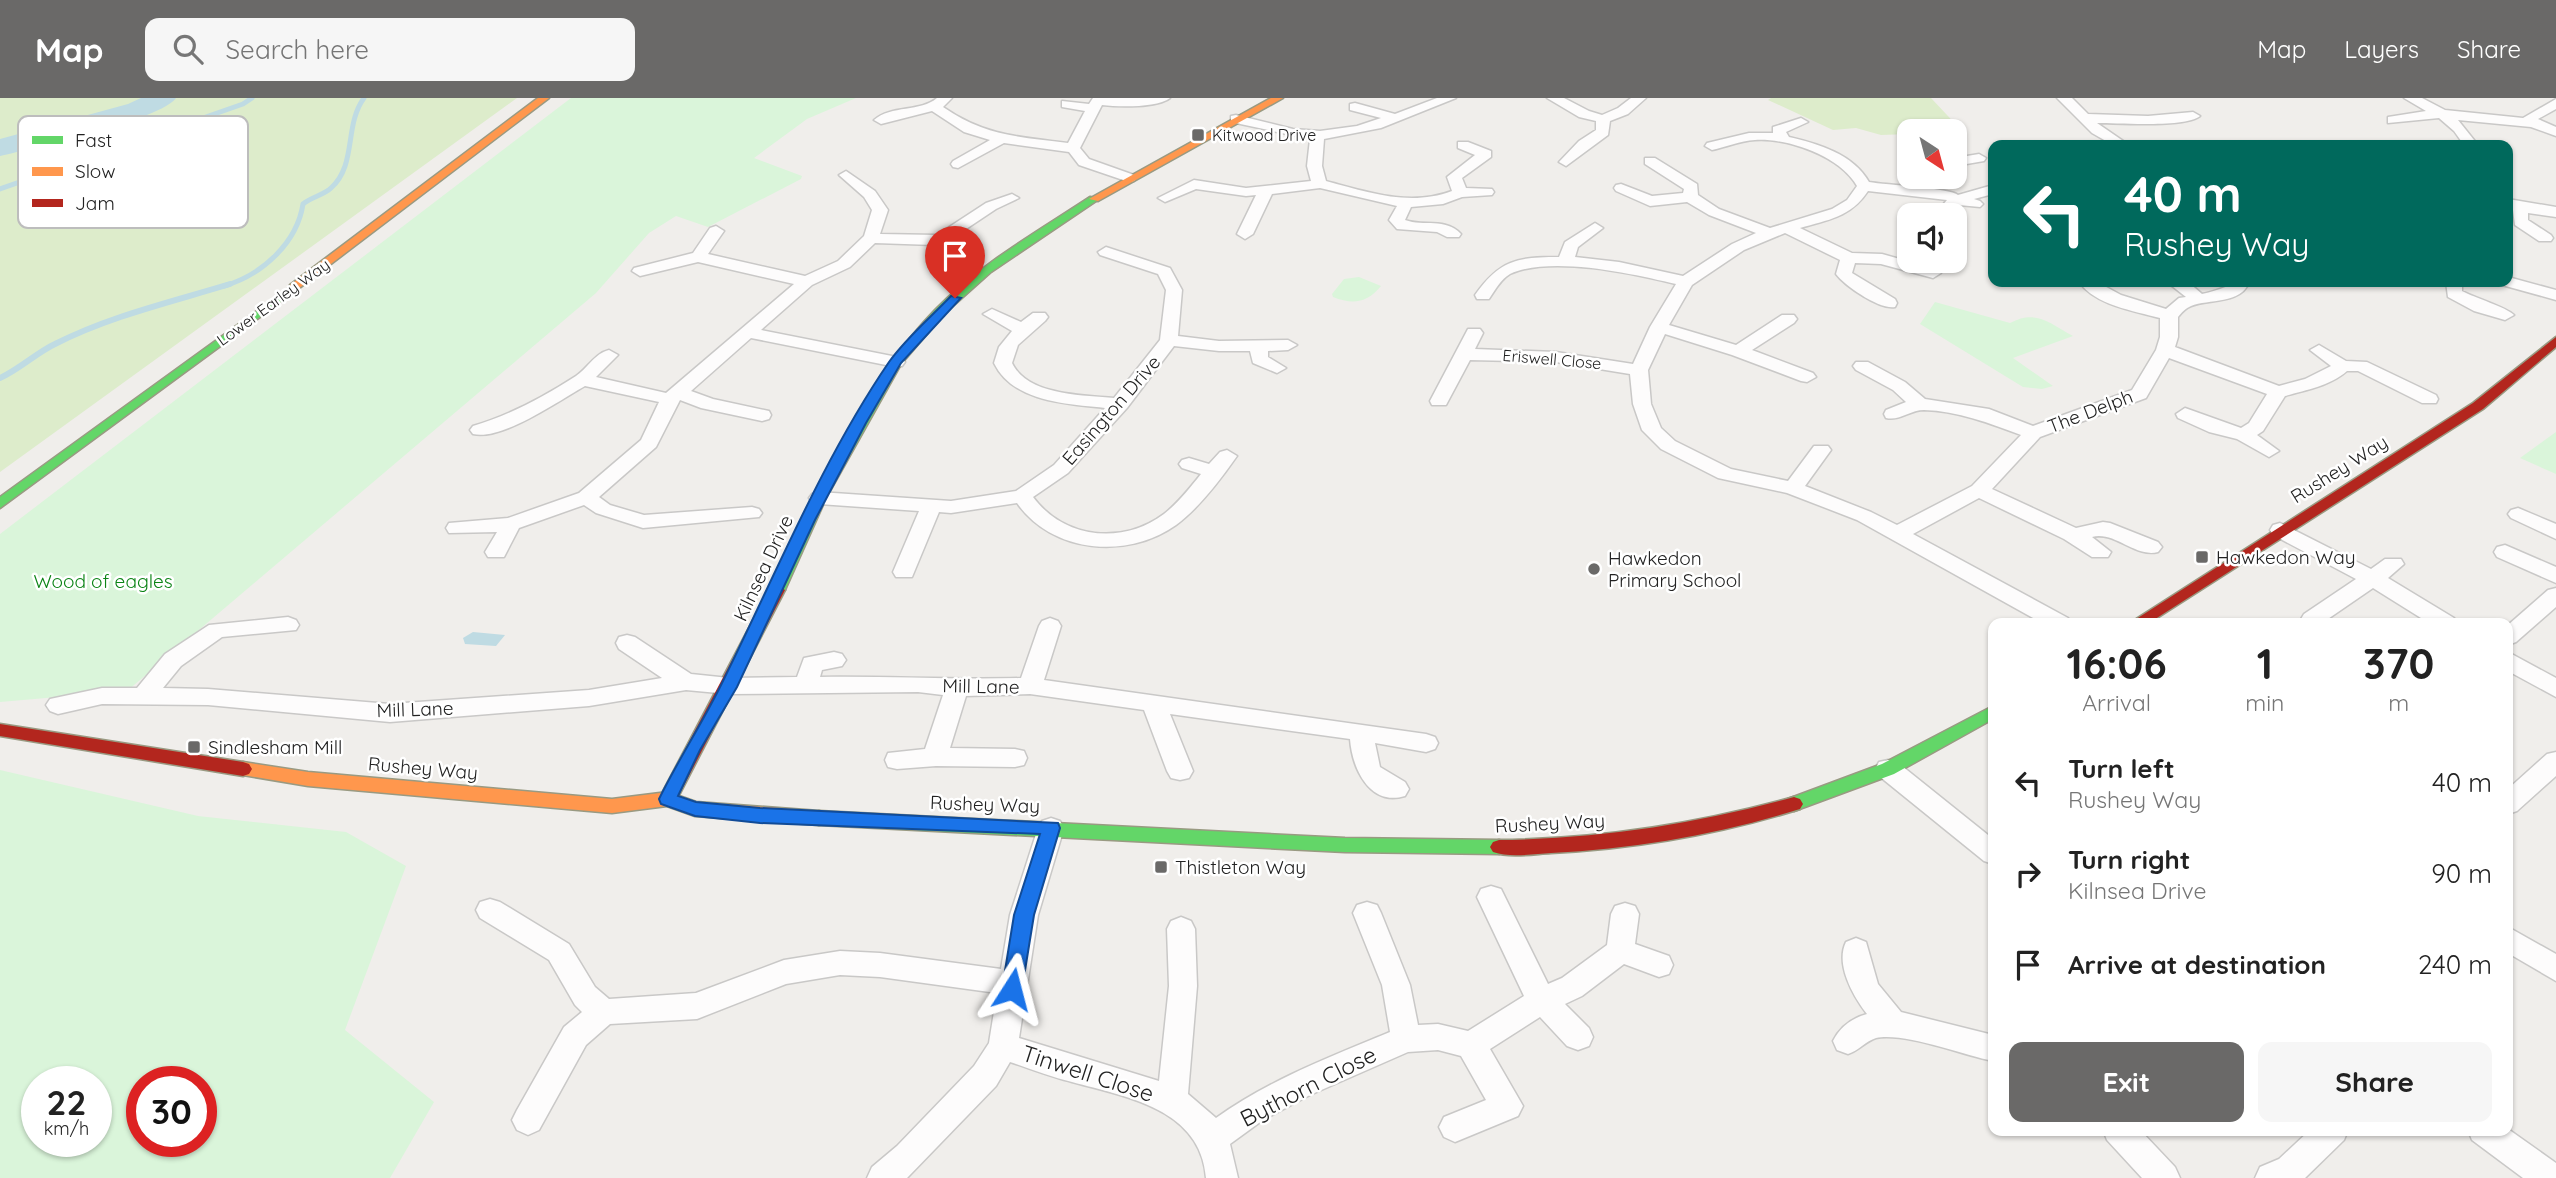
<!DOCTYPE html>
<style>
:root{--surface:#fff;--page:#f6f6f6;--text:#222;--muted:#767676;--accent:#6a6968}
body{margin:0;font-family:Quicksand,sans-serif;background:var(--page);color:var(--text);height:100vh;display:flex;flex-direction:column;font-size:26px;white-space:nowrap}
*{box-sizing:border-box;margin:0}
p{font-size:23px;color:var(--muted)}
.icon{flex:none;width:38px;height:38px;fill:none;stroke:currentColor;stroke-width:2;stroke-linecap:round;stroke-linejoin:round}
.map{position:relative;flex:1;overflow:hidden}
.side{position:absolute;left:1988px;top:520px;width:525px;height:518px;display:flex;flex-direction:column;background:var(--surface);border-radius:14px;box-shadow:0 2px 5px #0004}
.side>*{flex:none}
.hud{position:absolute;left:1988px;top:42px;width:525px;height:147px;border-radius:14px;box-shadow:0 2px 5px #0004;background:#00695c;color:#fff;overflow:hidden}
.needle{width:46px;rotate:144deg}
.controls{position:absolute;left:1897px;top:21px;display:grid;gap:14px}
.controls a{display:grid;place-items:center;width:70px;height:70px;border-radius:14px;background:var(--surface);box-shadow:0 2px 5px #0004;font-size:35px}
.speed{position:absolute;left:21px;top:968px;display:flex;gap:14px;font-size:35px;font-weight:700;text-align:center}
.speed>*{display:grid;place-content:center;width:91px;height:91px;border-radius:50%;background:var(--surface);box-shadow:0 2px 5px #0004;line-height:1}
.speed small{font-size:18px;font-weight:400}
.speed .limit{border:10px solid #d22;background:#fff;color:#111}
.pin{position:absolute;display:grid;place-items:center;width:60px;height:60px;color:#fff;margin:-72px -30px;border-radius:50% 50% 50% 0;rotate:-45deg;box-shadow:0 0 7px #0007}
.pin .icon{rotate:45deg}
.me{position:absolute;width:77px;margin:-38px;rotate:9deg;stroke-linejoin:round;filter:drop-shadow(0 0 5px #0008)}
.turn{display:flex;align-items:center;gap:24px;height:147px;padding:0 21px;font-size:32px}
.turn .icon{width:91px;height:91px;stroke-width:2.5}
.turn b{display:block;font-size:49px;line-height:60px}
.eta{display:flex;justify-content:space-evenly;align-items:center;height:119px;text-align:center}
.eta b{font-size:42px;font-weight:800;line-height:49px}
.primary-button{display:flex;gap:14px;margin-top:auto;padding:14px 21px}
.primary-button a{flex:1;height:80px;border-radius:14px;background:var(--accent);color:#fff;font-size:28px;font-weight:800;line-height:80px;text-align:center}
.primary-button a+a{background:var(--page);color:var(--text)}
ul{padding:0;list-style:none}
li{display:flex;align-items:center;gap:21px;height:91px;padding:0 21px}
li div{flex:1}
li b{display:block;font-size:26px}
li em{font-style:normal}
header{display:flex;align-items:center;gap:42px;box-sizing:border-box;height:98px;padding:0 35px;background:var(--accent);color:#fff}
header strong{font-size:33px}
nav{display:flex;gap:38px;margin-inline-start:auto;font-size:24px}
.search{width:490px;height:63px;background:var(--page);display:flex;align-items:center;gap:18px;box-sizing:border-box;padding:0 24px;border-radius:14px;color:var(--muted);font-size:26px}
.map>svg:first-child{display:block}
</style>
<header>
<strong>Map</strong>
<div class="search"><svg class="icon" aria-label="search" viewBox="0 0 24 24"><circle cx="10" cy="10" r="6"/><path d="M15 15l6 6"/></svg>Search here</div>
<nav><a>Map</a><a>Layers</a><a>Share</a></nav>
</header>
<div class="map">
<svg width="2556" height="1080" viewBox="0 0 2556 1080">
<rect width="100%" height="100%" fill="#f0eeeb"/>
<path fill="#ddeccb" d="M0,0h517l-517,374z
M1771,0h160l32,34 -54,-1v3l-28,1 -25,-7 -23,2 -65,-30z"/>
<path fill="#daf5da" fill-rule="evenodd" d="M571,0h285l-49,21 -53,39 48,18 -1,3 -93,48 -32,-11 -27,17 -53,60 -469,398 -127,11v-168z
M1359,179l22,9c-14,17 -28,19 -48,11l-1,-3 12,-15z
M1935,204l75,21c26,-14 39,0 63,13l-60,22 40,28 -11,3 -19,-2 -103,-63z
M2556,334v42l-36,-16z
M0,672l198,46 148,16 60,34 -61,164 89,72 -44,76h-390zM37,984h59v59h-59zM142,984h59v59h-59z"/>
<path fill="#bfdbe3" d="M473,534l32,3 -9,11 -31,-2 -2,-6z"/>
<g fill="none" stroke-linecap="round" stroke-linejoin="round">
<path stroke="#bfdbe3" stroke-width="5" d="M0,91l243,-85 9,-6
M224,188c38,-11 73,-43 79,-82 8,-7 21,-9 28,-16 26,-23 13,-63 33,-90"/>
<path stroke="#bfdbe3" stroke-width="6" d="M0,280c20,-9 36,-25 55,-34 55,-28 116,-42 175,-60"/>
<path fill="#bfdbe3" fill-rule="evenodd" d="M141,0h35c-14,21 -145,51 -176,58v-17l128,-35z"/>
<g stroke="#c9c8c7" stroke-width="3">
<path id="street" d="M937,0h15l-9,9c42,29 76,30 125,36l17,-32 -23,-4v-6l27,3 4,-6h77c-13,10 -51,9 -68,7l-22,43 9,11 45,16 2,3 -2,3 -5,1 -50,-17 -10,-13 -65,-9 -46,25 -5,-1 -2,-3 2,-3 37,-21 -26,-8 -32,-21 -51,13 -7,-4c17,-15 47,-8 63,-22z
M1437,0h19l-75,30 -57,11 -2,27 4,15c41,11 84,26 126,10l-5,-14 28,-22 -17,-7v-6h10l23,9v6l-29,21 4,10 26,1 2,3 -2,3 -30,2 -19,7 -32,3 -6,13c19,7 40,-3 56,14l-2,3h-12l-10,-5 -40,-3 -8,-9 8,-14 -77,-18 -48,6 -19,40 -8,5 -8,-5 19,-39 -10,1 -50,-7 -31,13 -7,-4 36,-18 52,8 65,-7 -4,-15 3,-27 -79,-17v-6l5,-1 57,14 27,2 37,-5 24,-8 -31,-8v-6l5,-1 40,11z
M1547,0h17l25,13 13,4 16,-7 13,-10h15l-18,16 -18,7 -2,14 -42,31 -7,-4 20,-21 17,-11v-9l-17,-4z
M2057,0h15l16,16 60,2 45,-4 7,4c-15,12 -82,7 -103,7l32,22h-16l-21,-12z
M2404,0h18l23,12 78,8 33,-19v10l-18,10 18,8v9l-25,-9 -73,-7 20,25h-14l-10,-14 -15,-13 -51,5v-6l38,-6z
M1801,20l7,4 -22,10 3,5c30,7 64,17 80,45 17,3 81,6 89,13l35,-10v9l-19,5 6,2 3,3 -3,3 -21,-2 -10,10h-15l13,-15 -79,-9c-17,26 -40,29 -68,37l52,25 30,1 57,16 2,3 -8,5 -52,-14 -26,-1 -3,10 43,26 2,4 -2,4c-15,3 -50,-21 -59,-33l4,-14 -55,-27 -41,17 -52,35 -23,40 67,20 46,-30h12l3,4 -3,4 -42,27 61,23 3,4 -9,5 -6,-1 -69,-26 -67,-21 -17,36 3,34 10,24 14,13 56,28 57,12 26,-35h14l3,4 -26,36 66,26 26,13 75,-39 49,-51c-32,-12 -63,-24 -97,-25 -14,0 -24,11 -38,8l-2,-4 2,-4 20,-8 -13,-12 -37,-20 -3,-4 3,-4h12l37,20 20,17 64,10 44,17 99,-36 24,-40 4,-13v-19c-26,-7 -65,-13 -81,-36h18l24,13 45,14 13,-11 7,-1 -19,-15h21l14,12c18,-3 29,-12 47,-12 -7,22 -41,17 -58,24 -5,2 -10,7 -13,11v20l-3,10 104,39 26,-7 26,-13 -21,-16 9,-5 27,16 21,1 69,33 2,4 -2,4h-14l-64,-32h-11c-17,15 -41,19 -62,25l-22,35 -6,4 22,16 -10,6 -32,-18 -28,-7 -31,-14 -2,-4 9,-6 56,20 8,-5 18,-29 -98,-36 -23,40 -106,39 -48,52 84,39 27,-6 7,1 48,19 4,5 -4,5c-23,6 -43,-21 -66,-15l19,15 -3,5h-16l-28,-18 -85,-41 -66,36 155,84 3,5h-29l-185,-103 -70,-27 -69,-15 -57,-29 -19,-19 -9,-26 -3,-30 -74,-12 -86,-2 -24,45h-14l-2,-4 38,-72h12l3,4 -8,16 81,3 77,12 17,-37 26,-43c-42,-10 -125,-29 -166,-10 -9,5 -15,16 -21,25h-12l-2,-4c25,-35 42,-38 84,-38l6,-15 30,-19 8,5 -25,19 -3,10 44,5 64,14 49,-32 24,-11 -47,-18 -22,-13 -37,4 -34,-15 -2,-3 2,-3 5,-1 31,12 31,-3 1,-4 -39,-25v-6h10l42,26 1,11 21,14 51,19 62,-19 15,-9 10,-14c-17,-30 -69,-48 -102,-46 -15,1 -29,7 -43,10l-7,-4 2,-3 42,-10h24v-6z
M1979,56l7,4 -2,3 -29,5v-8z
M846,73l29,20 13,19 -8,24 57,1 49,-32 26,-9 7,4 -23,11 -48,32 4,9 19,3 2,3 -2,3 -31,-2 -6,-12 -59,-2 -25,24 -38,18 -51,45 141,28 3,4 -3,4 -6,1 -145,-29 -60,53 22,8 56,12 2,4 -2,4 -7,2 -61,-13 -21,-8 -24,47 -57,50 11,8 34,10 108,-8 7,2 3,4 -3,4 -116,11 -47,-15 -12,-8 -65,23 -15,29h-16l-3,-5 12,-20 -48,1 -3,-5 3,-5 59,-5 71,-25 62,-53 18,-38 -74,-16c-25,14 -83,55 -112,48l-3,-4 3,-4c35,-10 72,-30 103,-50 11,-7 19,-23 33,-26l9,5 -22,22 70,16 128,-109 -96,-22 -58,14 -8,-5 2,-3 59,-15 17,-25 6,-2 8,5 -16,23 97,22 33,-15 26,-25 8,-26 -8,-13 -25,-22z
M2508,101l48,8v10l-28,-4v7l23,15 2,3 -2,3h-12l-24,-16 -2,-15 -5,-1z
M1106,149l64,21 12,22 -4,46 41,5 69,-1 9,5 -9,5 -20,1v6l18,11 -9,5 -24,-10 -3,-12h-31l-45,-5 -47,62 -59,65 -35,24c31,42 90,48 131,17 14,-11 26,-26 37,-40l-19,-6 -3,-4 3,-4 7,-2 20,6 11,-12 7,-2 10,6c-16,23 -38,52 -61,69 -49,35 -124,28 -159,-22l-66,10 -12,-1 -27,65h-16l-3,-5 26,-61 -100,-7 -7,-2 -3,-4 3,-4 7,-2 132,9 65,-10 38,-26 51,-57c-39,-4 -92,-6 -111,-45l5,-16 13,-16 -29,-17 9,-5 29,13 12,-9h12l3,4 -3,4 -27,24 -6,18c16,33 71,32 102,35l46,-58 6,-50 -8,-16 -58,-19 -2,-3z
M2508,179l48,13v10l-54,-15 -2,-3h8z
M2446,184h16v9c13,7 44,16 52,24l-9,5 -31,-9 -26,-14z
M2518,410l38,16v15l-45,-21 -3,-4 3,-4z
M2280,425l91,46 14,-10h16l3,5 -16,14 66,40 3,5h-28l-56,-35 -51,35h-19l-2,-4 3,-5 52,-35 -83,-44 -3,-5 3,-5z
M2505,447l51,22v16l-59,-26 -3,-5 3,-5z
M2556,490v19l-40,35 -8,3v-20l40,-35z
M288,519l8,3 3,5 -3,5 -74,7 -41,29 -18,22 45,1 182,15 199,-14 73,-12 -43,-29 -3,-6 3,-6 8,-2 8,2 56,37 38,4 68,-1 7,-19 30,-6 8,2 4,6 -4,6 -20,4 -2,7c67,-1 134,3 201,1l18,-52 3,-5 8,-3 8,3 3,5 -17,54 382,54 9,3 3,6 -3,6 -9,3 -51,-9 5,24 25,15 4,7 -4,7c-36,11 -53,-29 -55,-57l-180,-25 23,57 -4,7 -9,2 -9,-2 -4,-7 -23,-61 -114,-16 -64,2 -16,52 65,1 9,2 3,7 -3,7 -9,2 -79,-1 -39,3 -9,-2 -3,-7 3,-7 37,-4 18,-54 -25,-3 -189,2 -43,-4 -97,16 -199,16 -182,-17 -106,-1 -44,10 -8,-3 -4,-6 4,-6 52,-11h35l28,-34 44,-29z
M2508,554l48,26v19l-48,-26z
M2556,654v24l-39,35 -9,3v-25l39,-35z
M1888,662l9,2 96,77v25l-9,-3 -105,-85 -4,-7 4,-7z
M1051,720l9,3 4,7 -26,87 -19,123 140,43 10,-95 -2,-57 4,-8 10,-4 10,4 4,8 2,57 -9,108 28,24c53,-38 114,-61 174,-86l-8,-47 -29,-72 4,-8 10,-3 10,3 4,8 29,72 8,40 20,-1 30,7 56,-35 -47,-99 4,-8 10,-3 10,3 47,95 14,-6 45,-33 4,-31 4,-8 10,-3 10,3 4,8 -4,30 34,12 4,9 -4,9 -10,3 -35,-13 -42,32 -17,8 24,24 4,9 -4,9 -11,4 -11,-4 -27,-29 -50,32 33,57 -5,10 -63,26 -11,-5 -5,-10 5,-10 42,-17 -25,-44 -23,-6 -30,2 -98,43 -47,25 -33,24 8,34h-32c-5,-69 -79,-81 -134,-96 -21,-5 -41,-13 -62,-20l-14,24 -89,92h-40l5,-11 25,-21 77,-80 15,-23 8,-50 -117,-16 -40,-2 -54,9 -89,35 -87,5 -24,21 -47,85 -11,5 -11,-5 -5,-10 5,-10 47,-83 18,-15 -7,-7 -26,-45 -69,-42 -4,-8 4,-8 10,-3 10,3 69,42 26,43 14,12 87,-6 88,-33 56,-9 40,2 121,16 9,-54 28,-87 4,-7z
M2508,829l48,27v27l-48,-28z
M1856,840l10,4 12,42 23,28 92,23v26c-30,-6 -89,-29 -117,-23 -10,3 -18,13 -28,16l-11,-4 -4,-9c7,-14 19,-23 34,-27 -14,-18 -32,-50 -21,-72z
M2508,1031l48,34v15h-33l-51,-38 -4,-10z
M2103,1032h37l35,37 5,11h-38l-35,-38z
M2310,1032h38l-4,10 -39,38h-50l5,-11 19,-8z"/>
</g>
<g stroke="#999a82" stroke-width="3">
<path id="fast" d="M1090,99l9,2 -108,73 -47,42 -43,50 -75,134 -41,92 -8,5 -5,-1 -3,-4c44,-94 94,-206 166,-280 45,-46 102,-78 155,-113z
M294,186l6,3 -2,2 -298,219v-11z
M1993,608v13l-99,55 -100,37 -6,-2 -3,-5 3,-5 94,-35z
M819,713l526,27 154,2 6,2 3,5 -3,5 -6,2 -154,-2 -526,-27 -6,-2 -3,-5 3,-5z"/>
</g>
<g stroke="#999a82" stroke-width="3">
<path id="slow" d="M538,0h11l-251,191h-8v-4z
M1271,0h12l-185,103 -9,-2z
M243,664l65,10 304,27 56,-7 28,10 123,9 6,2 3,5 -3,5 -6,2 -124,-9 -28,-10 -55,7 -304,-27 -71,-12 -3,-5 3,-5z"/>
</g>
<g stroke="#999a82" stroke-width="3">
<path id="jam" d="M2556,239v10l-73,62 -334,214h-19l343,-220z
M777,487l8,5 -108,209 -3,5 -6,2 -6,-2 -3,-5 110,-209z
M0,626l243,38 6,2 3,5 -3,5 -6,2 -243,-40z
M1794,699l6,2 3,5 -3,5c-80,25 -165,40 -249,44 -18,1 -41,5 -58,-1l-3,-5 3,-5 6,-2c101,-1 198,-16 295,-43z"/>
</g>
<use href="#street" fill="#fdfcfc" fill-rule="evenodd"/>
<use href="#fast" fill="#63d668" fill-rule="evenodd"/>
<use href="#slow" fill="#ff974d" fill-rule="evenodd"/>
<use href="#jam" fill="#b3261e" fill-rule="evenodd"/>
</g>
<path fill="#1a73e8" stroke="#114b97" stroke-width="2" d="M951,198l10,2 -60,65 -35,60 -51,97 -78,167 -37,63 -22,46 18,6 64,6 298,15 2,5 -26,87 -12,74 -3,6 -7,2 -7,-2 -3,-6 12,-74 26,-81 -280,-11 -65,-7 -34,-12 -2,-5c19,-39 44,-77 63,-116 53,-107 100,-223 167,-321 17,-24 42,-45 62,-66z"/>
<g fill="#6a6968" stroke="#fff" stroke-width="2.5">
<rect x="1191" y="30" width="14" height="14" rx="3.5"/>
<rect x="2195" y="452" width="14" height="14" rx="3.5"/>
<circle cx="1594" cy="471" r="7"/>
<rect x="187" y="642" width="14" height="14" rx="3.5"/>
<rect x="1154" y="762" width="14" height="14" rx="3.5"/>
</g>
<g text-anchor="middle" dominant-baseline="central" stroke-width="5" stroke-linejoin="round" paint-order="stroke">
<g font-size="16" fill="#222" stroke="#fff" text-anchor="start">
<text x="1212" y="37">Kitwood Drive</text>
</g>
<g font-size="16" fill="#222" stroke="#fff">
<text transform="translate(273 204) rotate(-36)">Lower Earley Way</text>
<text transform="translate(1552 261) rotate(5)">Eriswell Close</text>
</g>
<g font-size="19" fill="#222" stroke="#fff">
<text transform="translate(1111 312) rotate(-49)">Easington Drive</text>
<text transform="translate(2090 313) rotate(-21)">The Delph</text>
<text transform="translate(2339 371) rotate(-32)">Rushey Way</text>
<text transform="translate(763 470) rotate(-65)">Kilnsea Drive</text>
<text transform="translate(981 588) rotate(1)">Mill Lane</text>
<text transform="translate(415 611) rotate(-2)">Mill Lane</text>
<text transform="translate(423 670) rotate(5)">Rushey Way</text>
<text transform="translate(985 706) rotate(2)">Rushey Way</text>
<text transform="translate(1550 725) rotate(-3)">Rushey Way</text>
</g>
<g font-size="19" fill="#222" stroke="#fff" text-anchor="start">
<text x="2216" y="459">Hawkedon Way</text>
<text x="1608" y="460">Hawkedon<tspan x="1608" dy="22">Primary School</tspan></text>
<text x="208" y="649">Sindlesham Mill</text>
<text x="1175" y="769">Thistleton Way</text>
</g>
<g font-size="19" fill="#0c8416" stroke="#fff">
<text x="103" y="483">Wood of eagles</text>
</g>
<g font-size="23" fill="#222" stroke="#fff">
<text transform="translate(1088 975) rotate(18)">Tinwell Close</text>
<text transform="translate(1308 988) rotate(-27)">Bythorn Close</text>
</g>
</g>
<rect x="18" y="18" width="230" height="112" rx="10" fill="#fff" stroke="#bdbdbd" stroke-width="2"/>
<rect x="32" y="38" width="31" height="8" fill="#63d668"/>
<rect x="32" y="69" width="31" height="9" fill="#ff974d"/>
<rect x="32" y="101" width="31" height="8" fill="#b3261e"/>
<g font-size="19" fill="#222">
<text x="75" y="49">Fast</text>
<text x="75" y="80">Slow</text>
<text x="75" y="112">Jam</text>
</g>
</svg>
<div class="controls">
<a><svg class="needle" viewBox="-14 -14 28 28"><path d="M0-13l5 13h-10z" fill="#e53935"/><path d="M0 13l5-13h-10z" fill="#767676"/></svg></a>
<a><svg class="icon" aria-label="sound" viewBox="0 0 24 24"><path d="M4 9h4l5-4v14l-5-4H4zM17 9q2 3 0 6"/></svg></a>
</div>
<div class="speed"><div>22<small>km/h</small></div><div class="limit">30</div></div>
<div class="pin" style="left:955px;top:200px;background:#d93025"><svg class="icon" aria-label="arrive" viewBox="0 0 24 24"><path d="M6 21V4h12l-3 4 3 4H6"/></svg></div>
<svg class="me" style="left:1012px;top:891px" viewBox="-20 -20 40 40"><path d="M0-17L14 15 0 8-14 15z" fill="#1a73e8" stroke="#fff" stroke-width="4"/></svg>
<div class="hud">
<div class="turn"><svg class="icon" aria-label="left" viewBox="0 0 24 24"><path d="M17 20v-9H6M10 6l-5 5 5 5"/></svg><div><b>40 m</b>Rushey Way</div></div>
</div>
<section class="side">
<div class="eta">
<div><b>16:06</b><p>Arrival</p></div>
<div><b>1</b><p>min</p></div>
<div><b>370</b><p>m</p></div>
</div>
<ul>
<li><svg class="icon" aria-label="left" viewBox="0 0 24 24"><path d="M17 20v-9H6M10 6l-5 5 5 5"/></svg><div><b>Turn left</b><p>Rushey Way</p></div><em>40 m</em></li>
<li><svg class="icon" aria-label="right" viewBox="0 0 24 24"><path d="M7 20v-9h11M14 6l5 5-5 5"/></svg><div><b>Turn right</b><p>Kilnsea Drive</p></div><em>90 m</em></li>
<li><svg class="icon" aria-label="arrive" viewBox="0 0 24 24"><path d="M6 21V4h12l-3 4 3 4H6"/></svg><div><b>Arrive at destination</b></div><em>240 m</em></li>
</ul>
<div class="primary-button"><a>Exit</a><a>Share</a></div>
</section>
</div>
